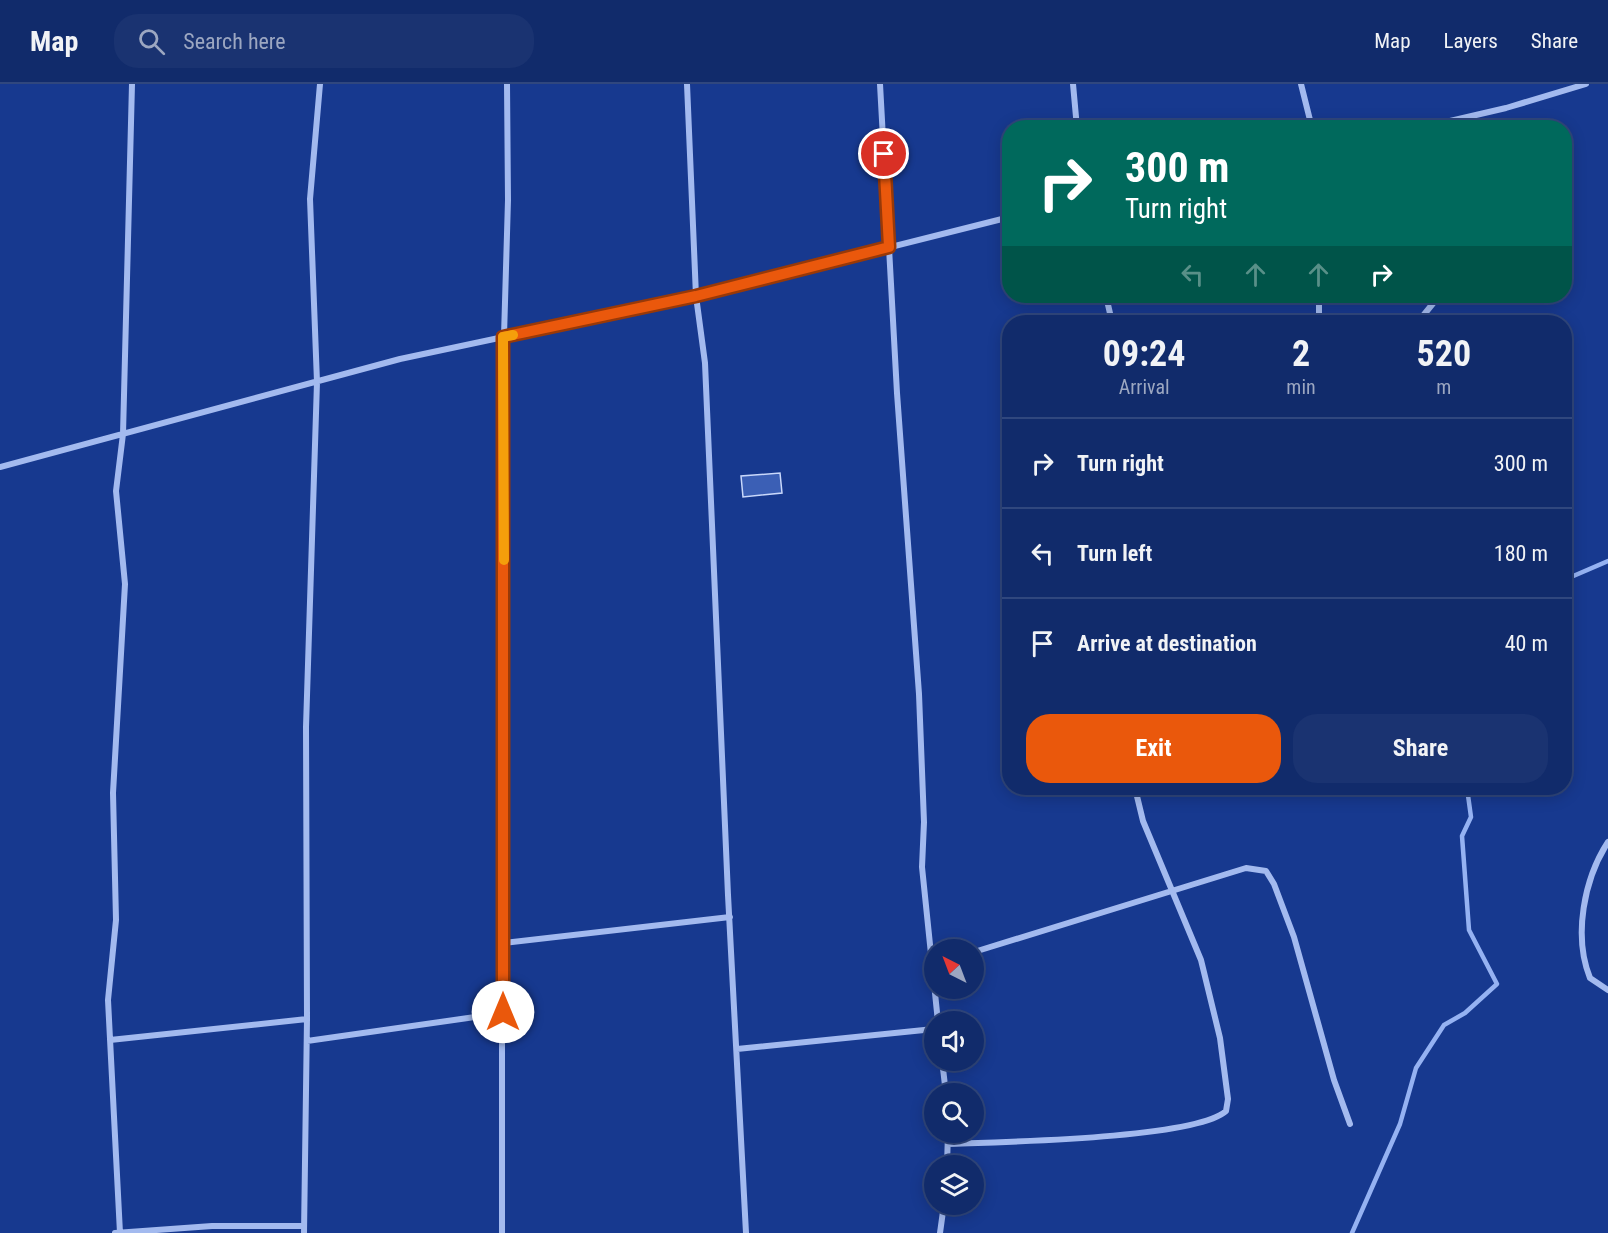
<!DOCTYPE html>
<style>
:root{--surface:#112b6b;--page:#1a3371;--text:#f1f3f6;--muted:#9ca7c1;--line:#30477e;--accent:#ea580c}
body{margin:0;font-family:"Roboto Condensed",sans-serif;background:var(--page);color:var(--text);height:100vh;display:flex;flex-direction:column;font-size:22px;white-space:nowrap}
*{box-sizing:border-box;margin:0}
p{font-size:20px;color:var(--muted)}
.icon{flex:none;width:33px;height:33px;fill:none;stroke:currentColor;stroke-width:2;stroke-linecap:round;stroke-linejoin:round}
.map{position:relative;flex:1;overflow:hidden}
.drawer{position:absolute;left:1002px;top:231px;width:570px;height:480px;display:flex;flex-direction:column;background:var(--surface);border-radius:24px;box-shadow:0 3px 15px #0003,0 0 0 2px var(--line)}
.drawer>*{flex:none}
.hud{position:absolute;left:1002px;top:36px;width:570px;height:183px;border-radius:24px;box-shadow:0 3px 15px #0003,0 0 0 2px var(--line);background:#00695c;color:#fff;overflow:hidden}
.needle{width:39px;rotate:318deg}
.tools{position:absolute;left:924px;top:855px;display:grid;gap:12px}
.tools a{display:grid;place-items:center;width:60px;height:60px;border-radius:50%;background:var(--surface);box-shadow:0 3px 15px #0003,0 0 0 2px var(--line);font-size:30px}
.pin{position:absolute;display:grid;place-items:center;width:51px;height:51px;color:#fff;margin:-26px;border:3px solid #fff;border-radius:50%;box-shadow:0 2px 6px #0007}
.me{position:absolute;width:66px;margin:-33px;rotate:0deg;stroke-linejoin:round;filter:drop-shadow(0 0 4px #0008)}
.turn{display:flex;align-items:center;gap:21px;height:126px;padding:0 24px;font-size:27px}
.turn .icon{width:78px;height:78px;stroke-width:2.5}
.turn b{display:block;font-size:42px;line-height:51px}
.lanes{display:flex;align-items:center;height:57px;padding:0 24px;background:#0003;justify-content:center;gap:30px;direction:ltr}
.lanes .off{opacity:.35}
.eta{display:flex;justify-content:space-evenly;align-items:center;height:102px;text-align:center}
.eta b{font-size:36px;font-weight:700;line-height:42px}
.button{display:flex;gap:12px;margin-top:auto;padding:12px 24px}
.button a{flex:1;height:69px;border-radius:24px;background:var(--accent);color:#fff;font-size:24px;font-weight:700;line-height:69px;text-align:center}
.button a+a{background:var(--page);color:var(--text)}
ul{padding:0;list-style:none}
li{display:flex;align-items:center;gap:18px;height:90px;padding:0 24px;border-top:2px solid var(--line)}
li div{flex:1}
li b{display:block;font-size:22px}
li em{font-style:normal}
header{display:flex;align-items:center;gap:36px;box-sizing:border-box;height:84px;padding:0 30px;background:var(--surface);border-bottom:2px solid var(--line)}
header strong{font-size:28px}
nav{display:flex;gap:33px;margin-inline-start:auto;font-size:21px}
.search{width:420px;height:54px;background:var(--page);display:flex;align-items:center;gap:15px;box-sizing:border-box;padding:0 21px;border-radius:24px;color:var(--muted);font-size:22px}
.map>svg:first-child{display:block}
</style>
<header>
<strong>Map</strong>
<div class="search"><svg class="icon" aria-label="search" viewBox="0 0 24 24"><circle cx="10" cy="10" r="6"/><path d="M15 15l6 6"/></svg>Search here</div>
<nav><a>Map</a><a>Layers</a><a>Share</a></nav>
</header>
<div class="map">
<svg width="1608" height="1149" viewBox="0 0 1608 1149">
<rect width="100%" height="100%" fill="#17398f"/>
<g fill="none" stroke-linecap="round" stroke-linejoin="round">
<path stroke="#95b2f2" stroke-width="4.5" d="M1564,496l44,-19
M1352,1149l48,-109 16,-56 28,-43 21,-12 32,-29 -28,-54 -7,-94 9,-19 -4,-29"/>
</g>
<path fill="#3b5fb5" stroke="#c9d8fb" stroke-width="1.5" d="M780,389l2,20 -39,4 -2,-21z"/>
<g fill="none" stroke-linecap="round" stroke-linejoin="round">
<path stroke="#a3baef" stroke-width="6" d="M687,0l9,212 9,67 23,532 18,338
M880,0l17,309 22,301 5,128 -2,45 16,155
M1073,0l4,44
M1301,0l11,44
M1420,44l86,-20 80,-24
M1106,212l6,26
M1319,212v26
M1418,238l21,-26
M0,383l400,-108 296,-63 314,-79
M1608,758c-24,37 -35,94 -18,136l18,12
M503,859l227,-26
M974,868l272,-84 20,3 8,13 20,53 40,143 16,44
M110,956l197,-21
M307,957l196,-28
M737,965l197,-20
M942,976l4,34
M948,1060c49,-2 247,-5 278,-33l2,-12 -8,-61 -19,-78 -58,-139 -8,-33
M947,1082l1,-34
M115,1149l97,-7h92
M120,1149l-12,-233 8,-80 -3,-127 12,-209 -9,-93 7,-57 9,-350
M304,1149l3,-214 -1,-292 11,-345 -7,-183 10,-115
M502,1149v-829l6,-204 -1,-116
M940,1149l4,-29"/>
</g>
<g fill="none" stroke-linecap="round" stroke-linejoin="round">
<g stroke="#983908" stroke-width="15">
<path id="route" d="M503,928v-675l193,-41 193,-49 -5,-93"/>
</g>
<use href="#route" stroke="#ea580c" stroke-width="10"/>
<path stroke="#f59e0b" stroke-width="10" d="M504,476l-1,-223 10,-2"/>
</g>
</svg>
<div class="tools">
<a><svg class="needle" viewBox="-14 -14 28 28"><path d="M0-13l5 13h-10z" fill="#e53935"/><path d="M0 13l5-13h-10z" fill="#9ca7c1"/></svg></a>
<a><svg class="icon" aria-label="sound" viewBox="0 0 24 24"><path d="M4 9h4l5-4v14l-5-4H4zM17 9q2 3 0 6"/></svg></a>
<a><svg class="icon" aria-label="search" viewBox="0 0 24 24"><circle cx="10" cy="10" r="6"/><path d="M15 15l6 6"/></svg></a>
<a><svg class="icon" aria-label="layers" viewBox="0 0 24 24"><path d="M12 4l9 5-9 5-9-5zM3 14l9 5 9-5"/></svg></a>
</div>
<div class="pin" style="left:884px;top:70px;background:#d93025"><svg class="icon" aria-label="arrive" viewBox="0 0 24 24"><path d="M6 21V4h12l-3 4 3 4H6"/></svg></div>
<svg class="me" style="left:503px;top:928px" viewBox="-20 -20 40 40"><circle r="19" fill="#fff"/><path d="M0-13L10 11 0 6-10 11z" fill="#ea580c"/></svg>
<div class="hud">
<div class="turn"><svg class="icon" aria-label="right" viewBox="0 0 24 24"><path d="M7 20v-9h11M14 6l5 5-5 5"/></svg><div><b>300 m</b>Turn right</div></div>
<div class="lanes"><svg class="icon off" aria-label="left" viewBox="0 0 24 24"><path d="M17 20v-9H6M10 6l-5 5 5 5"/></svg><svg class="icon off" aria-label="ahead" viewBox="0 0 24 24"><path d="M12 20V5M6 11l6-6 6 6"/></svg><svg class="icon off" aria-label="ahead" viewBox="0 0 24 24"><path d="M12 20V5M6 11l6-6 6 6"/></svg><svg class="icon" aria-label="right" viewBox="0 0 24 24"><path d="M7 20v-9h11M14 6l5 5-5 5"/></svg></div>
</div>
<section class="drawer">
<div class="eta">
<div><b>09:24</b><p>Arrival</p></div>
<div><b>2</b><p>min</p></div>
<div><b>520</b><p>m</p></div>
</div>
<ul>
<li><svg class="icon" aria-label="right" viewBox="0 0 24 24"><path d="M7 20v-9h11M14 6l5 5-5 5"/></svg><div><b>Turn right</b></div><em>300 m</em></li>
<li><svg class="icon" aria-label="left" viewBox="0 0 24 24"><path d="M17 20v-9H6M10 6l-5 5 5 5"/></svg><div><b>Turn left</b></div><em>180 m</em></li>
<li><svg class="icon" aria-label="arrive" viewBox="0 0 24 24"><path d="M6 21V4h12l-3 4 3 4H6"/></svg><div><b>Arrive at destination</b></div><em>40 m</em></li>
</ul>
<div class="button"><a>Exit</a><a>Share</a></div>
</section>
</div>
